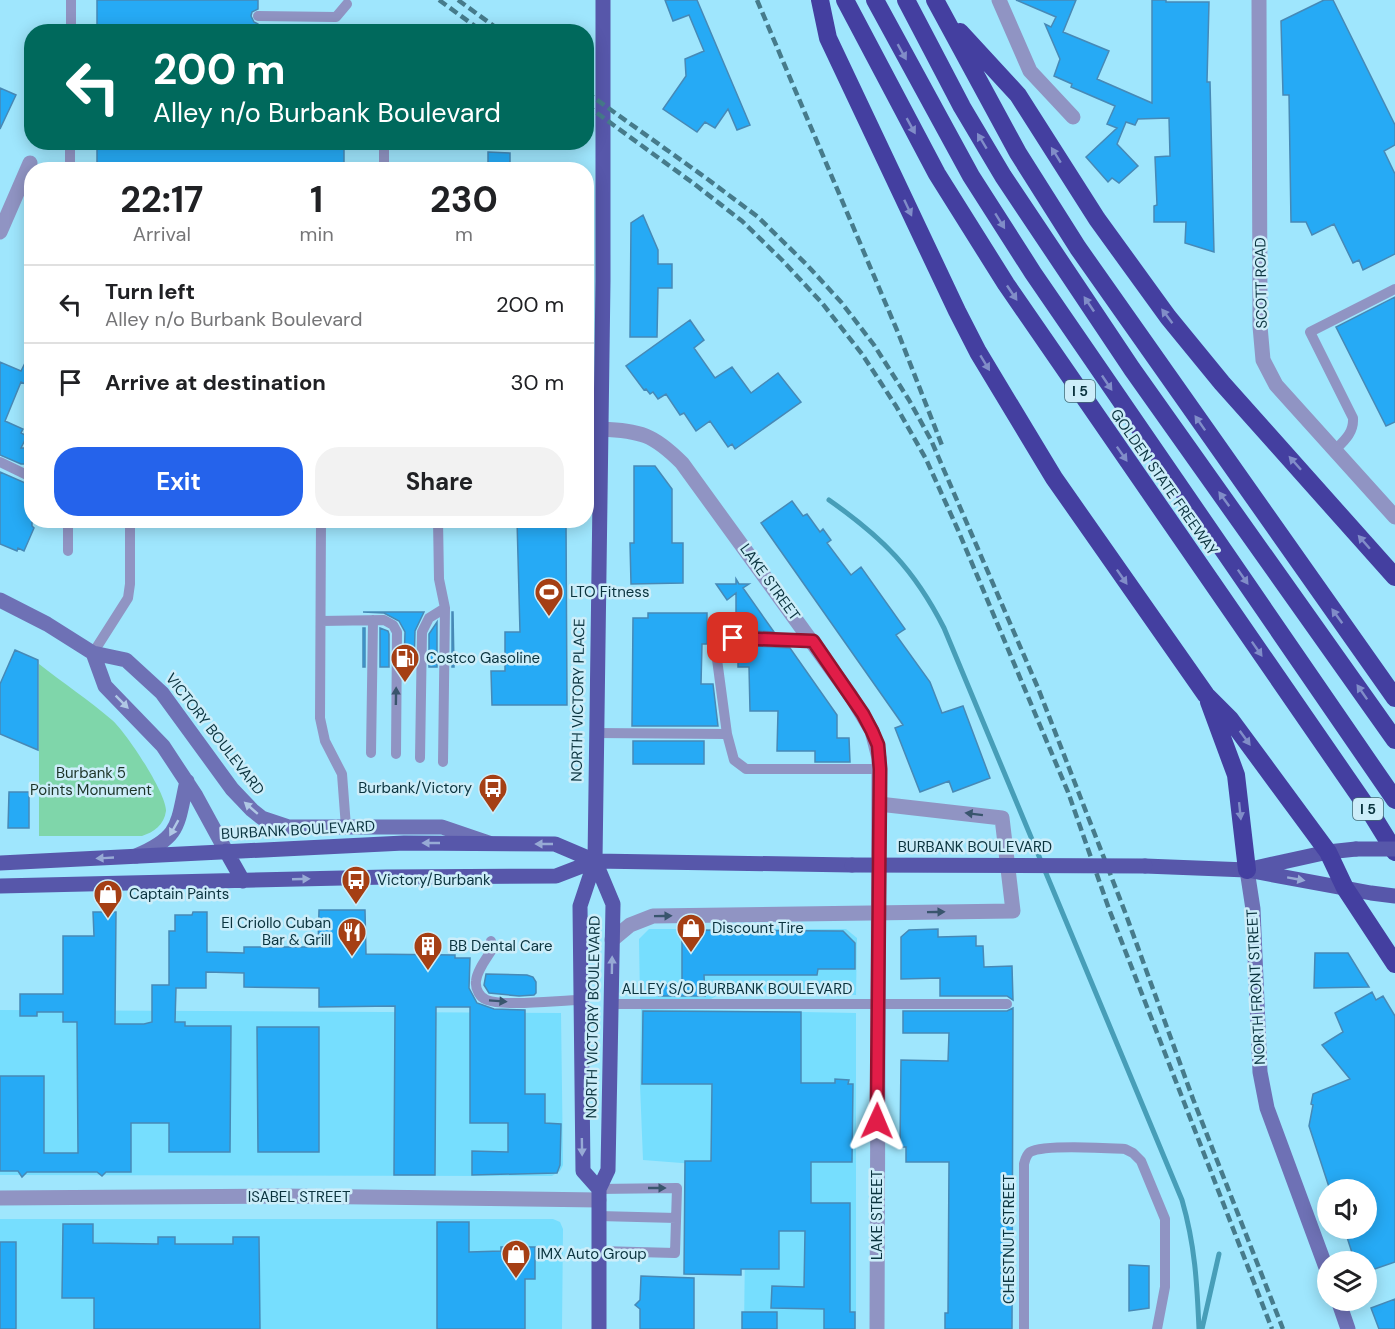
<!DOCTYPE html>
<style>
:root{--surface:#fff;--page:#f2f2f2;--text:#202124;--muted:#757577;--line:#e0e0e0;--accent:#2563eb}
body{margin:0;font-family:"DM Sans",sans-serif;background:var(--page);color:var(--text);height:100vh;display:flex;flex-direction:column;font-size:22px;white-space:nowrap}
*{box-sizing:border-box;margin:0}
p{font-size:20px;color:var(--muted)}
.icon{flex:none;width:33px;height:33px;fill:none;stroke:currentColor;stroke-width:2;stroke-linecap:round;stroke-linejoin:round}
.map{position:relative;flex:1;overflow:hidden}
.drawer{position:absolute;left:24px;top:162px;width:570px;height:366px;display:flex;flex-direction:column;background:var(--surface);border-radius:24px;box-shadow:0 3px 15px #0003}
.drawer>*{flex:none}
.top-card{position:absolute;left:24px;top:24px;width:570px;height:126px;border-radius:24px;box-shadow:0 3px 15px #0003;background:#00695c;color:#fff;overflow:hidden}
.fabs{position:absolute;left:1317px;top:1179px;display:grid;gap:12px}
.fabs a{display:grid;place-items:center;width:60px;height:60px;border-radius:50%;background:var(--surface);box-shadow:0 3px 15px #0003;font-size:30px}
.pin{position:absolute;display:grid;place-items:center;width:51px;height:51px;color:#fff;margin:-26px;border-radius:12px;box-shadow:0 3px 9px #0006}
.me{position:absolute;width:66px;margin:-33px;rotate:1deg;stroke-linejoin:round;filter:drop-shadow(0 0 4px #0008)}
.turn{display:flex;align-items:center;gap:21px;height:126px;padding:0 30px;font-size:27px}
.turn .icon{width:78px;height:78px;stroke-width:2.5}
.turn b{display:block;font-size:42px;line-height:51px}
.eta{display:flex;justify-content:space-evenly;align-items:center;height:102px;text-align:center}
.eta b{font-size:36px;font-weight:700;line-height:42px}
.action{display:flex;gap:12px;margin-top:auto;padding:12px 30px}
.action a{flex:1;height:69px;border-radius:24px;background:var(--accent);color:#fff;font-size:24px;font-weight:700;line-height:69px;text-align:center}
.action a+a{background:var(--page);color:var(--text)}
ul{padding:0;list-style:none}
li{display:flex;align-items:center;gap:18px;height:78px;padding:0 30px;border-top:2px solid var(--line)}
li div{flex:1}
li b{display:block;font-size:22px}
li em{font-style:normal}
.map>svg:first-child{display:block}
</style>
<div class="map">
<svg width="1395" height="1329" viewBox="0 0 1395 1329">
<rect width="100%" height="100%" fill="#9fe6fd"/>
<path fill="#76defe" d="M649,929h197l11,9 -1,57 -135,-2 -10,6 -71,1 -1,-61z
M641,1009l215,4v316h-112l2,-161 -103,-8 -3,-75z
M0,1010l561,3 2,152 -3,6 -8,5 -552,-1z
M0,1219h553l7,3 3,7 -1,100h-562z"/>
<path fill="#7fd6aa" d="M39,664c24,19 50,36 73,56 14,12 55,74 54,91 -2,14 -12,21 -24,25h-103z"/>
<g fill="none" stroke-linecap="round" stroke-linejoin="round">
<path stroke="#479eb8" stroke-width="5" d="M829,500c54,38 85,69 115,128l238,572c13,45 15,83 17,129
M1202,1329l17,-75"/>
</g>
<path fill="#26aaf5" stroke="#4789b6" stroke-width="1.5" d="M97,0h161v9l-6,3 -1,4 3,6 4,2v8h-161z
M665,0h32l53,125 -13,5 -9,-21 -13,19 -10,-6 -8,10 -34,-23 23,-33 -1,-17 19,-8 -15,-36 -16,6z
M1016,0h60l-13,32 46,19 -12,28 55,24v-103h14v2h43l-2,80h3l4,170 -29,-9 1,-21h-32v-16l3,-1 -2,-48 15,-1 -1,-38 -31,1 -3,6 -9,-3 -9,22 21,22 -19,17 -7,-5 -4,4 -22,-25 31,-29 -10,-4 8,-18 -44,-19 1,-3 -18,-8 6,-17 -15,-35 6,3 5,-10z
M1324,0h9l62,125v20l-11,6 11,23v80l-32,16 -4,-10 -6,3 -19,-39 -22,11 -6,-13h-15l-2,-127h-6l-2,-74z
M0,88l16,7 -16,34z
M97,142h247v28h-247z
M488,152l22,1v17h-22z
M643,215l15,35v14h14v24h-14l-1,49h-27l1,-114z
M1395,297v125l-9,4 -50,-99z
M690,320l14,20 -10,8 21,30 17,-11 19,26 27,-20 23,29 -66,47 -3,-5 -4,3 -18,-26 -14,10 -12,-18 -4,2 -14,-21 -8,5 -5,-7 -3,2 -4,-5 -2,1 -18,-24z
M32,349v38l-11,-5 -16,39 18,8 -2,4 6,3 -6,12h11v16h-11l-21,-9v-93l21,9z
M634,466h21l17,23v54h11v40l-52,1 -1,-41h4z
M0,472l32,14v40l2,2 -10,23 -6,-3 -1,3 -17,-7z
M792,501l11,15 4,-2 13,18 3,-3 8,11 -4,3 24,32 10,-8 44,62 -9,6 34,47 12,31 21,-7 27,72 -37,14 -4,-11 -29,11 -25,-64 8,-3 -142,-202z
M517,520h49l1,185h-75l-1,-34h14v-39h15z
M736,579l3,5h10l-6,4 31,44 -38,-2v-37l-9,7 -11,-16h20z
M363,612h61l-9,19 -1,36h-10l1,-35 -6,-11 -15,-8z
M452,612h1l1,55h-2z
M648,613h59v31h-5l-1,40h12l5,42h-86l1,-108h15z
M437,622v45h-8v-33z
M363,628h2v39h-2z
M380,628l8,3 1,3v33h-9z
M738,645l52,3 47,67v23h12l1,24h-35v-11h-38l1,-40h-28l-1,-44h-11z
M15,650l23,10v90l-38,-16v-50z
M633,741h71v23h-71z
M9,792h20v36h-21z
M319,910h46l1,44 89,1v3h15l-1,30 8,15 17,6 31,1v84h20v29l16,1 -1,41 -3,8 -85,2v-24l36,1v-29h-38v-116h-34l-1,168h-41l1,-169 -76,1v-19l-75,-1v-14l-38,-1v16h-30l-1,34h10v4h46l-1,126h-61v-29h-38v49h-25l-4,4 -5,-4h-70l-5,5 -4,-6h-18v-95h44v77h34l-1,-131h-14v-10h-26v4h-17v-22h43v-58h31l-1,-24h23l-1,112h29l8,-2v-37h17v-54h6v-16h17l1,-3h14v40l37,1v-6h74z
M938,929v8l38,-1v10h7l1,21 28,-1 1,34 -6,-4h-67v-18l-39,1v-42l8,-7z
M682,930l161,1 12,12v26h-37l-1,6h-113l1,21h-46l-1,-11h24z
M1315,953h33l21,34 -55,1z
M486,974l41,1 6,2 3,5v11l-2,2 -15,1 -30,-3 -5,-8z
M1372,992l4,8 7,-4 12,20v246l-29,10v-10h-11l-11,-34h22v-38h-36l-21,-64 4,-21 -2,-1 2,-10 37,-15 -28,-34 21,-13 -8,-19z
M1013,1008l-1,321h-67v-16h3l1,-151h-43v-15h-6l1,-87 47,1 1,-28h-46v-22h104z
M643,1011l158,1v71h34v-4l14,1 -1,4h5l-1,78h-41v41h39v109h5v17h-31v-20l-53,-1 1,-22 32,1 1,-56h-26v38h-38v6l-57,-1 1,-113h26l1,-77h-70z
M257,1027h62v125h-61z
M437,1222h32v30l32,-1v-4h34v32h-10v50h-88z
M63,1224h30v19l65,1v-7h17v7h58v-7h26l1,92h-166v-31h-32z
M0,1242h16v87h-16z
M1129,1265l20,1v42l-20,3z
M641,1276l53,2v51h-54v-20l-5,-4 5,-5z
M1395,1299v30h-16l-8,-21z
M742,1312h35v17h-35z"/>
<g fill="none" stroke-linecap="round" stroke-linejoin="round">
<path stroke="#9094c3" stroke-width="10" d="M258,16l78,1 11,-13
M71,32v-32
M70,170v-28
M384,170v-28
M586,429h15
M1334,451c10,-10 20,-18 19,-33l-43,-86 85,-43
M0,462l29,14
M68,520v31
M321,520l-1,198 5,23 17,33 4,53
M438,520l1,59 6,29 -2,154
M321,621l63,-1 9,5 4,7 -1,122
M812,641l-98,-4 13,97 7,26 12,9h134
M93,653l35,-55 2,-14v-64
M595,733l132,1
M371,753l2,-133
M420,758l2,-126 7,-14 16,-10
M491,941l2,7c-6,10 -16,22 -17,33 -1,8 4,17 11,19 17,7 74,0 94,0
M611,1004h396
M599,1189l78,-1 -2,65 -76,-2
M599,1216l77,2
M1024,1329v-165c1,-4 2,-9 6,-12 14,-8 77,-4 95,-3l8,4 8,8 24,58v68l-8,42"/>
<path stroke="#9094c3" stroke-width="15" d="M999,0l31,71 43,46
M1259,0l1,326 3,34 13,25 119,132
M0,232l30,-69
M601,429c40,2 52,5 81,34l169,233 21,35 7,27 -2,571
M612,940l18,-15 23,-9 360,-5 -11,-93 -123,-14
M0,1198l283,-2 316,4"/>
<path stroke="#6e71b5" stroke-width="15" d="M0,600l47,24 46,29 33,7 36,33 70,96 20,21 10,8 27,9h153l47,16
M93,653l12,33 58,60 33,50 30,55
M136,856c45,-19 41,-31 51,-75
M1247,870l6,39 7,163 7,36 61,165
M1338,1300l10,29"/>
<path stroke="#5757aa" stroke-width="15" d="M226,851l17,30
M595,861l18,43 -5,266 -9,19v140
M0,863l404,-20 151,1 40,17 257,4
M1145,866l102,4 124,23 24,3
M1255,868l73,-16 28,-3
M0,886l387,-9 169,-1 39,-15
M599,1189l-16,-18 -3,-265 15,-45 8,-580v-281"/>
<path stroke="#443fa0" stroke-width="18" d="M820,0l8,38 129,273 21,41 76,126 152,217 24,24 98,133 17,36 50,76
M845,0l92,174 69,110 365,529 24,39
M875,0l96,176 62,97 362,527
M906,0l56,107 41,69 129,193 263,371
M935,0l83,153 60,95 317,450
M960,32l58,63 79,124 71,98 54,66 173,194
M1209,702l27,73 11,95"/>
<path stroke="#467b8b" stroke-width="4.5" stroke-dasharray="9 4.5" stroke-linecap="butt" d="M439,0l44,32
M458,0l44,32
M757,0l142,335 44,113
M586,92l120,86 52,39 49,48 34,37 33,43 35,55 22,40 107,248 87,224 68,187 90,230
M586,105l107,78 49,38 40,39 40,43 40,51 34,52 30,53 32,71 110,262 41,117 163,420"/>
<path stroke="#5757aa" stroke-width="15" d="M1356,849h39
M852,865l293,1"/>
</g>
<defs><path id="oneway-solid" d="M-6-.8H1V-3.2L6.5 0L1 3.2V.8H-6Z" transform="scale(1.5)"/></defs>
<g fill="#818dc8">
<use href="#oneway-solid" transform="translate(902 52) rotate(61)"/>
<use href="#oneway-solid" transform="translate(911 126) rotate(61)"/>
<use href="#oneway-solid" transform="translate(982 141) rotate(-121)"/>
<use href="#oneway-solid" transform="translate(1056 155) rotate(-122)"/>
<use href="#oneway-solid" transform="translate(908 208) rotate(65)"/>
<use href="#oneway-solid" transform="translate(1000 221) rotate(58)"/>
<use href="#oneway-solid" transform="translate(1012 293) rotate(56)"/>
<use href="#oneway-solid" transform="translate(1089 304) rotate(-124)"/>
<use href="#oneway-solid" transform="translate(1167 316) rotate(-127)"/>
<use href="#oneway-solid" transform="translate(985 363) rotate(59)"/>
<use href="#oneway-solid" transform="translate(1107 383) rotate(56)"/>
<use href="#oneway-solid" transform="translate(1200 423) rotate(-125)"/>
<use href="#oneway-solid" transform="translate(1122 454) rotate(55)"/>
<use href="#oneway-solid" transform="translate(1295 463) rotate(-132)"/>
<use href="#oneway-solid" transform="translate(1224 499) rotate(-126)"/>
<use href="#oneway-solid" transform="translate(1364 542) rotate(-131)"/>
<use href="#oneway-solid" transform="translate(1122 577) rotate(55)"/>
<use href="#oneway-solid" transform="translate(1243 577) rotate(55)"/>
<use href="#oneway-solid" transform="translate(1337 616) rotate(-126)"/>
<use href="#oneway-solid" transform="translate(1257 649) rotate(55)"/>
<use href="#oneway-solid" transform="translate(1362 692) rotate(-125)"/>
<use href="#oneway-solid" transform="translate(1245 738) rotate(54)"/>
<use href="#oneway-solid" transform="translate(1240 811) rotate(84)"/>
</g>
<g fill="#39556d">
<use href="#oneway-solid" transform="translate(396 696) rotate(-89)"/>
<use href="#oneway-solid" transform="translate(974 814) rotate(-173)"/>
<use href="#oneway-solid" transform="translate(936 912) rotate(-1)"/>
<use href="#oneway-solid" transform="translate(663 916) rotate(-1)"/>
<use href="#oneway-solid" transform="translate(498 1001) rotate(4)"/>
<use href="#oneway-solid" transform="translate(657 1188)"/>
</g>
<g fill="#b0c8e5">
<use href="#oneway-solid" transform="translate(122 702) rotate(45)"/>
<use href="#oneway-solid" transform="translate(251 808) rotate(-139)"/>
<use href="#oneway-solid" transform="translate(174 828) rotate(119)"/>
</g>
<g fill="#97aad5">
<use href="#oneway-solid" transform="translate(431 843) rotate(-180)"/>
<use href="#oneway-solid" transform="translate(544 844) rotate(-180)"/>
<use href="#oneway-solid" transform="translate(105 858) rotate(177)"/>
<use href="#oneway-solid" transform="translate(301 879) rotate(-2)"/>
<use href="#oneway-solid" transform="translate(1296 879) rotate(10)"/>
<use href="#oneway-solid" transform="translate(612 965) rotate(-89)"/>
<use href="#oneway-solid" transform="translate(582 1147) rotate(89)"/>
</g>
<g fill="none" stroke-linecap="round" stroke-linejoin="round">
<g stroke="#92132f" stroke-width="15">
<path id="route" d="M733,638l80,3 50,73 9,17 6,14 2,24 -3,352"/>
</g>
<use href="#route" stroke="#e11d48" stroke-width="10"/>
</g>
<defs>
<g id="stadium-pin" transform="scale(1.5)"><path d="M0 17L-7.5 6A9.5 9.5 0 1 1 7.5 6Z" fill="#a53f14" stroke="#ccedf9"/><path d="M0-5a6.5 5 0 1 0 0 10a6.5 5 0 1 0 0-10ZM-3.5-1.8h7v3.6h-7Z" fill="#fff"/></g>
<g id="fuel-pin" transform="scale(1.5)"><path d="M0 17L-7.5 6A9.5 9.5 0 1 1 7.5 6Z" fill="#a53f14" stroke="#ccedf9"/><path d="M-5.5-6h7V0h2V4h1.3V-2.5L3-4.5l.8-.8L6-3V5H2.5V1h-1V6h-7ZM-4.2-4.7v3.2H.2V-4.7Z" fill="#fff"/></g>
<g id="bus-pin" transform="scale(1.5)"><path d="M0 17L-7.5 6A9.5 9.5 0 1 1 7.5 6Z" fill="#a53f14" stroke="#ccedf9"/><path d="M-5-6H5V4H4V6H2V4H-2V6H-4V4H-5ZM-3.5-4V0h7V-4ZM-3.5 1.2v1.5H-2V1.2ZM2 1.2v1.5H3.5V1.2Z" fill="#fff"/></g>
<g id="shop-pin" transform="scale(1.5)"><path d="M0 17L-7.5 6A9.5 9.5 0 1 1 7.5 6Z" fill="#a53f14" stroke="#ccedf9"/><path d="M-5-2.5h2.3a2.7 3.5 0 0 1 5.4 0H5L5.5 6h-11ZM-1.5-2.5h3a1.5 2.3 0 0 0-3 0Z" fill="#fff"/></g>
<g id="restaurant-pin" transform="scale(1.5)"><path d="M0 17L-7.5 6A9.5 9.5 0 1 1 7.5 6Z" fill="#a53f14" stroke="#ccedf9"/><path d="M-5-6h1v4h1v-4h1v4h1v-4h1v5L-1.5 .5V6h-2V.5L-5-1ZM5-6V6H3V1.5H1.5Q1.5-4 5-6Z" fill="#fff"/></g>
<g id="building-pin" transform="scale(1.5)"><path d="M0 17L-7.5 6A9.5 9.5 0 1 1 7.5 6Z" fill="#a53f14" stroke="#ccedf9"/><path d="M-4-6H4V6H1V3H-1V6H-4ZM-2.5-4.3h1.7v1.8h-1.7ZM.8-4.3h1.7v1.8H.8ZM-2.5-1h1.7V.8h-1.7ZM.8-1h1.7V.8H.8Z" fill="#fff"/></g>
</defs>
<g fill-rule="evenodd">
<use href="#stadium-pin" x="549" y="592"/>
<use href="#fuel-pin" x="405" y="658"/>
<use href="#bus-pin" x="493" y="788"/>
<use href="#bus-pin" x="356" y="880"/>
<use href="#shop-pin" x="108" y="894"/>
<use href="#shop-pin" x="691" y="928"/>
<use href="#restaurant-pin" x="352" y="932"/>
<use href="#building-pin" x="428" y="946"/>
<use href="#shop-pin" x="516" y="1254"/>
</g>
<g text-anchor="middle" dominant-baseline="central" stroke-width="5" stroke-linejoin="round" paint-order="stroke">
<g fill="#ccedf9" stroke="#446b76" stroke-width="1.5">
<rect x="1065" y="380" width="30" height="22" rx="4.5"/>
<rect x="1353" y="798" width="30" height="22" rx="4.5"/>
</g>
<g font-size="14" font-weight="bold" fill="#0a333e">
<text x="1080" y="391">I 5</text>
<text x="1368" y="809">I 5</text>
</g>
<g font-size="15" fill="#0a333e" stroke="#ccedf9">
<text transform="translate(1261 283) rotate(-91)">SCOTT ROAD</text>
<text transform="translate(1164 482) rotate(55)">GOLDEN STATE FREEWAY</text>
<text transform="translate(770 582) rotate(54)">LAKE STREET</text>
<text transform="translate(578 700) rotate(-89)">NORTH VICTORY PLACE</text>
<text transform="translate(215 734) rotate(52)">VICTORY BOULEVARD</text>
<text transform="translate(298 830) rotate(-3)">BURBANK BOULEVARD</text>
<text x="975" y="847">BURBANK BOULEVARD</text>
<text transform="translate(1256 987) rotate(-93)">NORTH FRONT STREET</text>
<text x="737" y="989">ALLEY S/O BURBANK BOULEVARD</text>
<text transform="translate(593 1017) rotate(-89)">NORTH VICTORY BOULEVARD</text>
<text x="299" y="1197">ISABEL STREET</text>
<text transform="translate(877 1215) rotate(-90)">LAKE STREET</text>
<text transform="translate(1009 1239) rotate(-90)">CHESTNUT STREET</text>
</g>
<g font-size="15" fill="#0a333e" stroke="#ccedf9" text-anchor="start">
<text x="570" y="592">LTO Fitness</text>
<text x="426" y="658">Costco Gasoline</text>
<text x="472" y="788" text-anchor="end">Burbank/Victory</text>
<text x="377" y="880">Victory/Burbank</text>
<text x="129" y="894">Captain Paints</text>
<text x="331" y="923" text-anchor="end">El Criollo Cuban<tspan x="331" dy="17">Bar &amp; Grill</tspan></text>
<text x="712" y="928">Discount Tire</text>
<text x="449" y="946">BB Dental Care</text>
<text x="537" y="1254">IMX Auto Group</text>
</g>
<g font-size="15" fill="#1d3428" stroke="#ccedf9">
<text x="91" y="773">Burbank 5<tspan x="91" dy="17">Points Monument</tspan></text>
</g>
</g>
</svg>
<div class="fabs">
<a><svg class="icon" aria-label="sound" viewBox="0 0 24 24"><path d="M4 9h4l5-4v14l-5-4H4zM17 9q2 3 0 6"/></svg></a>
<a><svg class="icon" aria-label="layers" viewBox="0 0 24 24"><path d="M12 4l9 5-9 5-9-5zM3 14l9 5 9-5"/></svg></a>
</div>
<div class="pin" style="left:733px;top:638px;background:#d93025"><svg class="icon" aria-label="arrive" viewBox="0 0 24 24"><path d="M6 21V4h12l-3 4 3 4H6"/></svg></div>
<svg class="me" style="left:877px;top:1121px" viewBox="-20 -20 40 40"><path d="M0-17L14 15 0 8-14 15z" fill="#e11d48" stroke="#fff" stroke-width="4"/></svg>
<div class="top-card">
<div class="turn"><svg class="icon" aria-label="left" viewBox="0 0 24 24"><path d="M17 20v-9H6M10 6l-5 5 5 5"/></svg><div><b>200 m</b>Alley n/o Burbank Boulevard</div></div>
</div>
<section class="drawer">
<div class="eta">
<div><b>22:17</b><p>Arrival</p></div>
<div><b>1</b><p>min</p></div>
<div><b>230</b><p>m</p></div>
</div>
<ul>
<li><svg class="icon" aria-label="left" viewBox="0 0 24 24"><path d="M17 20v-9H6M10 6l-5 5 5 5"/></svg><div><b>Turn left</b><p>Alley n/o Burbank Boulevard</p></div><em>200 m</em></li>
<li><svg class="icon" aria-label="arrive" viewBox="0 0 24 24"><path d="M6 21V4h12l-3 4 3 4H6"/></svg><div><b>Arrive at destination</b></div><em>30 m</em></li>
</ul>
<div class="action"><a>Exit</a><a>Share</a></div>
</section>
</div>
